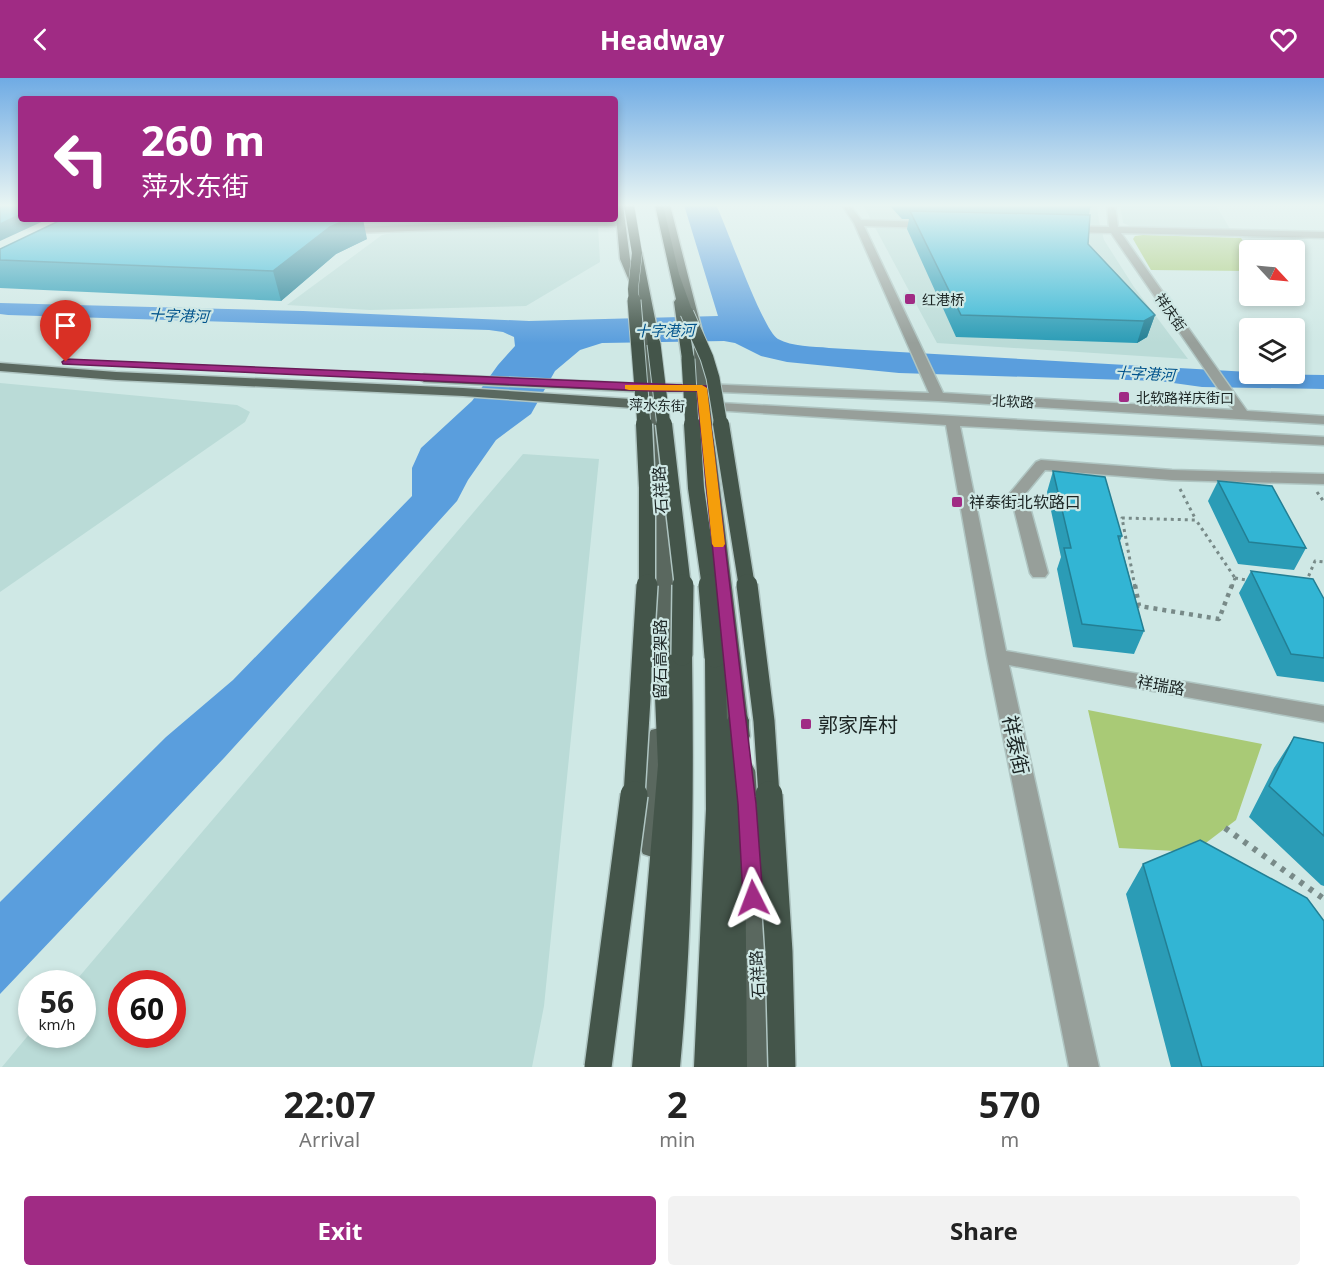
<!DOCTYPE html>
<meta charset="utf-8">
<style>
:root{--surface:#fff;--page:#f2f2f2;--text:#222;--muted:#767676;--accent:#a02b84}
body{margin:0;font-family:"Noto Sans","Noto Sans SC",sans-serif;background:var(--page);color:var(--text);height:100vh;display:flex;flex-direction:column;font-size:22px;white-space:nowrap}
*{box-sizing:border-box;margin:0}
p{font-size:20px;color:var(--muted)}
.icon{flex:none;width:33px;height:33px;fill:none;stroke:currentColor;stroke-width:2;stroke-linecap:round;stroke-linejoin:round}
.map{position:relative;height:989px;overflow:hidden}
.panel{display:flex;flex-direction:column;background:var(--surface);flex:1}
.panel>*{flex:none}
.top-card{position:absolute;left:18px;top:18px;width:600px;height:126px;border-radius:6px;box-shadow:0 3px 9px #0003;background:#a02b84;color:#fff;overflow:hidden}
.needle{width:39px;rotate:116deg}
.controls{position:absolute;left:1239px;top:162px;display:grid;gap:12px}
.controls a{display:grid;place-items:center;width:66px;height:66px;border-radius:6px;background:var(--surface);box-shadow:0 3px 9px #0003;font-size:30px}
.speed{position:absolute;left:18px;top:892px;display:flex;gap:12px;font-size:30px;font-weight:700;text-align:center}
.speed>*{display:grid;place-content:center;width:78px;height:78px;border-radius:50%;background:var(--surface);box-shadow:0 3px 9px #0003;line-height:1}
.speed small{font-size:15px;font-weight:400}
.speed .limit{border:9px solid #d22;background:#fff;color:#111}
.pin{position:absolute;display:grid;place-items:center;width:51px;height:51px;color:#fff;margin:-62px -26px;border-radius:50% 50% 50% 0;rotate:-45deg;box-shadow:0 0 6px #0007}
.pin .icon{rotate:45deg}
.me{position:absolute;width:66px;margin:-33px;rotate:357deg;stroke-linejoin:round;filter:drop-shadow(0 0 4px #0008)}
.turn{display:flex;align-items:center;gap:21px;height:126px;padding:0 24px;font-size:27px}
.turn .icon{width:78px;height:78px;stroke-width:2.5}
.turn b{display:block;font-size:42px;line-height:51px}
.eta{display:flex;justify-content:space-evenly;align-items:center;height:102px;text-align:center}
.eta b{font-size:36px;font-weight:700;line-height:42px}
.action{display:flex;gap:12px;margin-top:auto;padding:12px 24px}
.action a{flex:1;height:69px;border-radius:6px;background:var(--accent);color:#fff;font-size:24px;font-weight:700;line-height:69px;text-align:center}
.action a+a{background:var(--page);color:var(--text)}
header{display:flex;justify-content:space-between;align-items:center;height:78px;padding:0 24px;background:var(--accent);color:#fff;font-size:27px;font-weight:700}
.map>svg:first-child{display:block}
</style>
<header><svg class="icon" aria-label="back" viewBox="0 0 24 24"><path d="M15 5l-7 7 7 7"/></svg>Headway<svg class="icon" aria-label="heart" viewBox="0 0 24 24"><path d="M12 20l-8-8c-3-5 5-10 8-4 3-6 11-1 8 4z"/></svg></header>
<div class="map">
<svg width="1324" height="989" viewBox="0 0 1324 989">
<rect width="100%" height="100%" fill="#cfe8e5"/>
<path fill="#badbd7" fill-rule="evenodd" d="M863,127h234l2,16 5,19 30,47 54,72 -251,-16z
M1120,127h96l14,24 -97,-2 -10,-4z
M598,148l2,36 -74,44 -156,4 -83,-5 95,-70 35,-7z
M0,305l237,22 13,7 -5,10 -245,170z
M523,376l76,5 -55,547 -12,61h-530l29,-35 1,3h50v-51h-9zM122,906h50v51h-50z"/>
<path fill="#a9ca76" d="M1143,157l98,3 9,12 -1,21 -98,-1 -18,-31 2,-3z
M1088,632l174,34 -26,76 -42,32 -75,-4z"/>
<path fill="#5a9edd" d="M684,127h34l-1,2c11,23 46,124 61,132 14,8 35,7 51,9l420,24 1,2 74,1v14l-122,-2 -43,-6 -260,-8 -112,-11 -26,-6 -26,-13 -11,-2 -122,2 -22,7 -25,21 -24,43 -35,26 -28,40 -11,21 -233,257 -224,236v-92l166,-165 67,-57 179,-184v-28l9,-20 51,-47 26,-36 17,-19 -1,-9 -11,-5 -14,-2 -481,-15 -8,-1v-11l303,8 226,10 189,-5z"/>
<g fill="none" stroke-linecap="round" stroke-linejoin="round">
<g stroke="#afc5c2" stroke-width="3">
<path id="minor" d="M842,127h8l11,15 70,2 4,3 -4,3 -67,-2 79,167 290,17 -122,-177 -44,-1 -5,-3 5,-3 42,1 -2,-22h8l3,22 206,5v6l-203,-5 126,178 77,5v8l-386,-23 -241,-10 -2,-3 2,-3 5,-1 227,9 -75,-170z
M534,142h86l4,3 -4,3h-86l-177,7 -22,-5 5,-3 17,2z
M703,324l621,35v8l-364,-19 46,225 318,55v16l-315,-57 90,402h-30l-82,-411 -41,-231 -248,-16 -2,-3z
M1041,382l131,10 152,4v10l-152,-4 -127,-10 -19,23 22,80 -3,4h-12l-3,-4 -20,-80 26,-31z"/>
</g>
<g stroke="#afc5c2" stroke-width="3">
<path id="major" d="M615,127h8l7,54 13,31 15,94h37l-1,-37 -32,-142h8l36,142 4,59 40,330 -3,6 -8,2 -8,-2 -3,-6 -31,-326 -36,-1 13,152 -2,108 -3,5 -7,2 -7,-2 -3,-5 4,-108 -9,-152 -184,-13 -347,-16 -116,-9v-8l116,9 347,16 183,12 -1,-8 -221,-10 -6,-4 6,-4 220,10 -11,-94 -13,-31zM659,314h37v10l-36,-1z
M659,650l8,2 3,6 -5,110 -4,8 -9,3 -9,-3 -4,-8 9,-110 3,-6z
M744,685l8,2 4,7 19,244 -1,51h-30l1,-51 -13,-244 4,-7z"/>
</g>
<g stroke="#afc5c2" stroke-width="3">
<path id="highway" d="M655,127h8l16,69 14,39 -6,3 7,43 -6,4 -6,-4 -8,-57 2,-3z
M637,172l5,3 18,91 -6,4 -6,-4 -16,-91z
M663,567l7,2 3,6 9,-5 7,2 3,5c2,138 1,275 -12,412h-48l26,-302 -5,-113 3,-5z
M715,572l7,2 3,5 2,63 3,-6 8,-2 8,2 3,6 -4,108 2,239h-53l12,-258 -1,-152 3,-5z"/>
</g>
<path stroke="#788a88" stroke-width="3" stroke-dasharray="3 4" stroke-linecap="butt" d="M1180,411l16,31
M1317,414l7,10
M1235,500l16,3
M1309,504l-2,-2 8,-19 9,1
M1135,509l-13,-69 74,2 39,58
M1232,509l3,-9"/>
<path stroke="#788a88" stroke-width="4.5" stroke-dasharray="4 5" stroke-linecap="butt" d="M1135,507l4,21 80,13 13,-34"/>
<path stroke="#788a88" stroke-width="6" stroke-dasharray="4.5 7" stroke-linecap="butt" d="M1225,750l99,71"/>
<use href="#minor" fill="#979f9a" fill-rule="evenodd"/>
<use href="#major" fill="#5a685f" fill-rule="evenodd"/>
<use href="#highway" fill="#44554a" fill-rule="evenodd"/>
<g stroke="#afc5c2" stroke-width="11" stroke-linecap="butt">
<path id="highway-bridge-far4" d="M629,127l8,48 -4,36 1,12"/>
</g>
<g stroke="#afc5c2" stroke-width="15" stroke-linecap="butt">
<path id="highway-bridge-far3" d="M634,222l10,126
M687,235l20,45 6,20 8,48
M654,266l10,82
M688,281l4,67"/>
</g>
<g stroke="#afc5c2" stroke-width="19" stroke-linecap="butt">
<path id="highway-bridge-far2" d="M644,346l3,64v99
M664,346l19,163
M692,346l4,64 14,99
M721,346l26,163"/>
</g>
<g stroke="#afc5c2" stroke-width="24" stroke-linecap="butt">
<path id="highway-bridge-far1" d="M709,507l6,72
M747,507l17,136 5,75
M682,577l1,-70
M634,718l13,-211"/>
</g>
<g stroke="#afc5c2" stroke-width="30" stroke-linecap="butt">
<path id="highway-bridge" d="M769,717l10,157 3,115
M598,989l36,-272"/>
</g>
<use href="#highway-bridge-far4" stroke="#44554a" stroke-width="10"/>
<use href="#highway-bridge-far3" stroke="#44554a" stroke-width="13"/>
<use href="#highway-bridge-far2" stroke="#44554a" stroke-width="16"/>
<use href="#highway-bridge-far1" stroke="#44554a" stroke-width="21"/>
<use href="#highway-bridge" stroke="#44554a" stroke-width="27"/>
</g>
<path fill="#2b9cb6" d="M889,127h202l-2,10 -1,29 67,71 -8,22 -10,6 -181,-6 -49,-108 2,-10h-7z
M367,161l-31,15 -55,47 -281,-13v-39z
M1053,393l69,65 -2,5 24,90 -10,23 -61,-7 -16,-78 4,-12 -14,-65z
M1218,403l88,67 -12,22 -56,-6 -30,-63z
M1251,493l73,28v83l-47,-6 -38,-83z
M1294,659l30,6v143l-3,-1 -72,-68 25,-49z
M1143,786l181,203h-153l-45,-173z"/>
<path fill="#237f94" d="M21,136v5h27l-48,22v-17z
M348,141h15l4,20 -31,15 -55,47 -8,-30 57,-44z
M1155,237l-8,22 -10,6 7,-22z"/>
<path fill="#32b5d4" stroke="#237f94" stroke-width="1.5" d="M0,127h21v9l-21,10z
M1033,127h58v1z
M910,133l180,4 -2,29 67,71 -11,6 -183,-6z
M63,141h285l-18,8 -57,44 -273,-11v-11z
M1053,393l52,6 17,59h-4l26,95 -62,-7 -18,-76h7z
M1218,403l54,5 34,62 -57,-6z
M1251,493l62,8 11,20v59l-33,-4z
M1294,659l30,6v93l-55,-50z
M1200,762l107,58 17,23v146h-122l-59,-203z"/>
<linearGradient id="sky" x2="0" y2="1"><stop stop-color="#6fabe4"/><stop offset="0.48" stop-color="#e9f5f3"/><stop offset="1" stop-color="#e9f5f3" stop-opacity="0"/></linearGradient>
<rect width="1324" height="265" fill="url(#sky)"/>
<path fill="#a02b84" stroke="#681c56" stroke-width="1.5" d="M66,281l640,27 50,418 7,94 -3,7 -7,2 -7,-2 -3,-7 -5,-94 -41,-413h-46l-588,-27 -1,-2z"/>
<path fill="#f59e0b" d="M625,307h77l5,3 18,156 -2,3h-9l-2,-3 -15,-153 -68,-1 -4,-1z"/>
<g fill="#a02b84" stroke="#cfe8e5" stroke-width="2">
<rect x="904" y="215" width="12" height="12" rx="3"/>
<rect x="1118" y="313" width="12" height="12" rx="3"/>
<rect x="951" y="418" width="12" height="12" rx="3"/>
<rect x="800" y="640" width="12" height="12" rx="3"/>
</g>
<g text-anchor="middle" dominant-baseline="central" stroke-width="4.5" stroke-linejoin="round" paint-order="stroke">
<g font-size="14" fill="#1c2524" stroke="#cfe8e5" text-anchor="start">
<text x="922" y="221">红港桥</text>
<text x="1136" y="319">北软路祥庆街口</text>
</g>
<g font-size="14" fill="#1c2524" stroke="#cfe8e5">
<text transform="translate(1171 234) rotate(55)">祥庆街</text>
<text transform="translate(1013 323) rotate(3)">北软路</text>
<text transform="translate(657 327) rotate(2)">萍水东街</text>
</g>
<g font-size="15" font-style="italic" fill="#00538c" stroke="#cfe8e5">
<text transform="translate(179 237) rotate(2)">十字港河</text>
<text transform="translate(665 252) rotate(-1)">十字港河</text>
<text transform="translate(1145 295) rotate(3)">十字港河</text>
</g>
<g font-size="16" fill="#1c2524" stroke="#cfe8e5">
<text transform="translate(660 412) rotate(-94)">石祥路</text>
<text transform="translate(660 581) rotate(-90)">留石高架路</text>
<text transform="translate(1161 607) rotate(10)">祥瑞路</text>
<text transform="translate(757 896) rotate(-93)">石祥路</text>
</g>
<g font-size="16" fill="#1c2524" stroke="#cfe8e5" text-anchor="start">
<text x="969" y="424">祥泰街北软路口</text>
</g>
<g font-size="20" fill="#1c2524" stroke="#cfe8e5" text-anchor="start">
<text x="818" y="646">郭家库村</text>
</g>
<g font-size="20" fill="#1c2524" stroke="#cfe8e5">
<text transform="translate(1016 667) rotate(78)">祥泰街</text>
</g>
</g>
</svg>
<div class="controls">
<a><svg class="needle" viewBox="-14 -14 28 28"><path d="M0-13l5 13h-10z" fill="#e53935"/><path d="M0 13l5-13h-10z" fill="#767676"/></svg></a>
<a><svg class="icon" aria-label="layers" viewBox="0 0 24 24"><path d="M12 4l9 5-9 5-9-5zM3 14l9 5 9-5"/></svg></a>
</div>
<div class="speed"><div>56<small>km/h</small></div><div class="limit">60</div></div>
<div class="pin" style="left:66px;top:284px;background:#d93025"><svg class="icon" aria-label="arrive" viewBox="0 0 24 24"><path d="M6 21V4h12l-3 4 3 4H6"/></svg></div>
<svg class="me" style="left:753px;top:820px" viewBox="-20 -20 40 40"><path d="M0-17L14 15 0 8-14 15z" fill="#a02b84" stroke="#fff" stroke-width="4"/></svg>
<div class="top-card">
<div class="turn"><svg class="icon" aria-label="left" viewBox="0 0 24 24"><path d="M17 20v-9H6M10 6l-5 5 5 5"/></svg><div><b>260 m</b>萍水东街</div></div>
</div>
</div>
<section class="panel">
<div class="eta">
<div><b>22:07</b><p>Arrival</p></div>
<div><b>2</b><p>min</p></div>
<div><b>570</b><p>m</p></div>
</div>
<div class="action"><a>Exit</a><a>Share</a></div>
</section>
